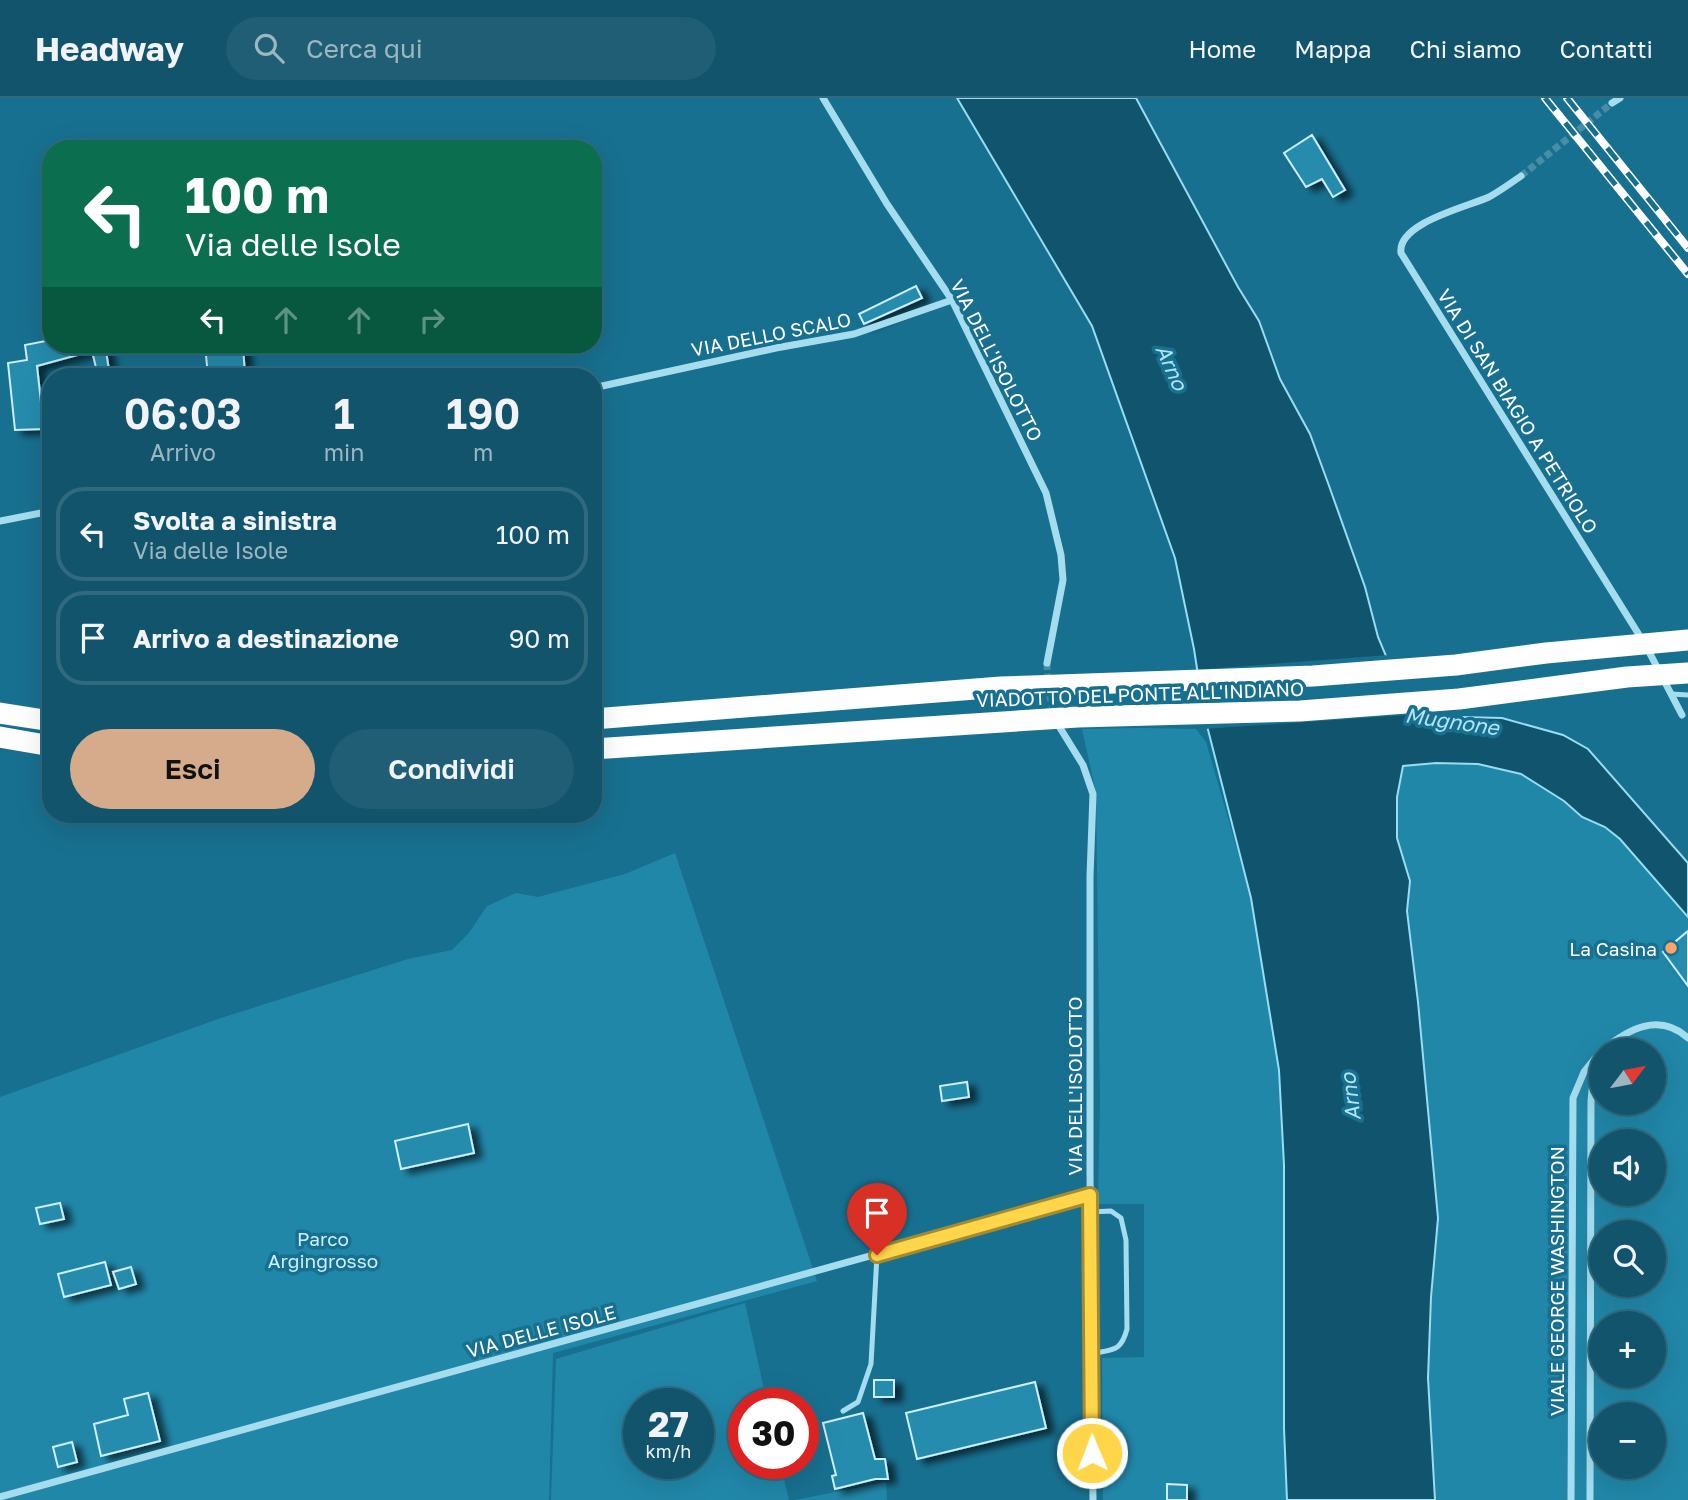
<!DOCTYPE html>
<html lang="it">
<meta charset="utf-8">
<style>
:root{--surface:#12546c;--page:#1f5e74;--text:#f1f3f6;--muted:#9cb7c2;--line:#316a7f;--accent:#d6ab8b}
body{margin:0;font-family:"Golos Text",sans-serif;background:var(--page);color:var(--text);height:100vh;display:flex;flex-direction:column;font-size:26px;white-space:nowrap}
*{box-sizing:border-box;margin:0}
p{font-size:23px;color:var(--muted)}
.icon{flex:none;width:38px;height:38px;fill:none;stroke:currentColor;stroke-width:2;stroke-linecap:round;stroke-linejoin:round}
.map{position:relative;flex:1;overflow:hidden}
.sheet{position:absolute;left:42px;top:270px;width:560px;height:455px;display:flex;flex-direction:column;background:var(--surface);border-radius:28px;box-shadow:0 7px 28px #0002,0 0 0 2px var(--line)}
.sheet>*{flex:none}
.hud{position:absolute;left:42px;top:42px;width:560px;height:214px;border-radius:28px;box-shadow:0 7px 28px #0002,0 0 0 2px var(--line);background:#0b6e4f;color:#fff;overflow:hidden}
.needle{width:46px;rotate:58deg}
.controls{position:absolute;left:1589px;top:940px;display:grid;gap:14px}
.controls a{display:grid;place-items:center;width:77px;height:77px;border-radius:50%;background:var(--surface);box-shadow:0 7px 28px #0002,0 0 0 2px var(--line);font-size:35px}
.speed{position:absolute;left:623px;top:1290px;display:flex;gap:14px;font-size:35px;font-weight:700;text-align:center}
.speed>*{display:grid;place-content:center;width:91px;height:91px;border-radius:50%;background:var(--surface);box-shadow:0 7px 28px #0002,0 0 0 2px var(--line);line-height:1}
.speed small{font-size:18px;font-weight:400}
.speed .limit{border:10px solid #d22;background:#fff;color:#111}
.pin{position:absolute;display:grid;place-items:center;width:60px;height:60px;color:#fff;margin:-72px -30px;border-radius:50% 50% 50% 0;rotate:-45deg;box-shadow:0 0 7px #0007}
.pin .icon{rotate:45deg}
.me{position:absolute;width:77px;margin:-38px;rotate:359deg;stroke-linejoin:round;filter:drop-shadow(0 0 5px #0008)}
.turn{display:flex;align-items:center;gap:24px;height:147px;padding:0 28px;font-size:32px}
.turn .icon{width:91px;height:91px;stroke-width:2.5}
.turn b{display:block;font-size:49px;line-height:60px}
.lanes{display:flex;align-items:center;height:66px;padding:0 28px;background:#0003;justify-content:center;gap:35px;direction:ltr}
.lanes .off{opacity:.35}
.eta{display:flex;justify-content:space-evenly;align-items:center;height:119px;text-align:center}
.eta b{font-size:42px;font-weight:600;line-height:49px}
.button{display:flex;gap:14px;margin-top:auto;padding:14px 28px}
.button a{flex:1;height:80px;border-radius:42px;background:var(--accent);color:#111;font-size:28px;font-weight:600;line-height:80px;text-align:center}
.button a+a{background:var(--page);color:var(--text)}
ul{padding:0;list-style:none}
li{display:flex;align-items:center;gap:21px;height:94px;margin:0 14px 10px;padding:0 14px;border:4px solid var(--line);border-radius:28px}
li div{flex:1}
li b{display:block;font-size:26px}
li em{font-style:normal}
header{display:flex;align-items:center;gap:42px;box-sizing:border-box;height:98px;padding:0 35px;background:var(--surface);border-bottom:2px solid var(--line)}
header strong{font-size:33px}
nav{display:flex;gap:38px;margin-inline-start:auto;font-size:24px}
.search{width:490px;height:63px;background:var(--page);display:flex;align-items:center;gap:18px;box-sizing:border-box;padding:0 24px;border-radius:38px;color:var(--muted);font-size:26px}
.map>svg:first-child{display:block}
</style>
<header>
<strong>Headway</strong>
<div class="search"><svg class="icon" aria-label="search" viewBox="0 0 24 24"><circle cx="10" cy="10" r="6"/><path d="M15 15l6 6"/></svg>Cerca qui</div>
<nav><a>Home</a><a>Mappa</a><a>Chi siamo</a><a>Contatti</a></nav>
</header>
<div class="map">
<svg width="1688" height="1402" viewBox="0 0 1688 1402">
<defs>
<filter id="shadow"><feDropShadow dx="8" dy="4.5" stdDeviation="3.5" flood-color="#0009"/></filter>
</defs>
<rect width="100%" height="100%" fill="#187090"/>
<path fill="#2187a9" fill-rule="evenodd" d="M1142,630l54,1 10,13 45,156 28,172 5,95v263l3,72h-184l-1,-142 42,-1v-153h-46l2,-104 -4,-307 -14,-64z
M1436,665l42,1 43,10 43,27 18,16 23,10 15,12 68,78v583h-253l-7,-122 3,-81 7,-79 -20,-216 -11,-91 3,-30 -13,-43v-41l6,-31zM1601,952h53v52h-53zM1601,1043h53v53h-53zM1601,1134h53v52h-53zM1601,1225h53v53h-53zM1601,1316h53v52h-53z
M675,755l142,428 -264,72 -4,147h-549v-403l221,-79 187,-59 44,-9 17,-17 18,-27 29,-13 22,4 87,-23z
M745,1205l22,100 -23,1v59h36l9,37h-238l5,-141zM639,1306h59v59h-59z
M886,1384l1,18h-92z"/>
<path fill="#10546d" stroke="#98ddf2" stroke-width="2" d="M957,0h179l102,189 21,34 21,58 30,55 18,49 37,104 13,50 26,62 18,17 80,2 61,17 25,14 100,114v54l-68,-78 -15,-12 -23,-10 -18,-16 -43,-27 -43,-10 -42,-1 -33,3 -6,31v41l13,43 -3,30 11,91 20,216 -7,79 -3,81 7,122h-148l-3,-72v-263l-5,-95 -28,-172 -47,-184 -10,-65 -19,-91 -83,-232z"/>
<path fill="#187090" d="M1389,557l18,42 17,16h12l-232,16 -7,-37 20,-3 -20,1 -4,-20z"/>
<path fill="#278cae" stroke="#cceffb" stroke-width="2" filter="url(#shadow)" d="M1312,37l33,55 -12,7 -11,-18 -16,8 -22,-34z
M916,188l6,12 -58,26 -5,-10z
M51,242v5h54l5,31h-12l-6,-25 -55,15 7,63 -29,1 -7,-67 19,-3 -2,-15z
M205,247h38l2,31h-37z
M1688,833v55l-25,-34z
M967,984l2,15 -27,4 -2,-15z
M468,1026l6,29 -73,16 -6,-28z
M60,1105l4,16 -24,5 -4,-16z
M105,1164l6,23 -47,12 -6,-23z
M131,1169l5,17 -17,5 -6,-17z
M874,1282h20v17h-20z
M1035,1284l11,46 -129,31 -11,-46z
M148,1295l12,48 -59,15 -7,-32 34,-9 -4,-16z
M863,1315l12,46h10l3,20h-13l-40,10 -3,-13 4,-1 -13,-52z
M72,1344l5,20 -19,5 -5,-20z
M1167,1386l20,1v15h-20z"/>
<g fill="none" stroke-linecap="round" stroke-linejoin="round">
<path stroke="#468da6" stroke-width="7" stroke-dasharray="7 3.5" stroke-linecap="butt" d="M1521,78l91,-73
M1047,565l1,26 7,28"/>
<path stroke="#a5ddef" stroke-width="5" d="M1671,596l17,1
M1090,1114l21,-1 10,7 5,22 1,89c-6,23 -14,20 -36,25
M843,1313l15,-9 13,-38 6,-109"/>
<path stroke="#a5ddef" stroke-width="7" d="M823,0l64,106 65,96 94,193 15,62 2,25 -16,83
M1612,5l8,-5
M1521,78c-10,7 -21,15 -32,21 -22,10 -92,26 -88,56l245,393 36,69
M593,290l183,-40 78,-14 98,-34
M0,423l51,-10
M1057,625l26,42 10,29 -3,82v297l3,327
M1603,952c25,-21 56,-38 85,-12
M0,1399l1090,-302
M1571,1402l2,-402 11,-26 17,-21
M1590,1402l1,-399 1,-11 9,-27"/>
<path stroke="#fff" stroke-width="21" d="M0,615l51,8
M0,639l51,9"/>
<g stroke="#fff" stroke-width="8">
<path id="rail" d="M1545,0l143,176
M1567,0l121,150"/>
</g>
<use href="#rail" stroke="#187090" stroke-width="5" stroke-dasharray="16" stroke-linecap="butt"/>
<path stroke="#fff" stroke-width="21" d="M593,621l408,-32 312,-11 143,-11 90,-12 142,-13
M593,651l485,-32 222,-6 159,-12 168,-22 61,-4"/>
</g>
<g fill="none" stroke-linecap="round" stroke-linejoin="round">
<g stroke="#a68a30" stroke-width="18">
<path id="route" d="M877,1157l213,-60 2,258"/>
</g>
<use href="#route" stroke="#ffd54a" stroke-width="12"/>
</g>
<circle fill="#ffa464" stroke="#187090" stroke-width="2.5" cx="1671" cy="850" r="7"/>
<g text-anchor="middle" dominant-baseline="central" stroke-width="7" stroke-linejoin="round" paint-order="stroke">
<g font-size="19" fill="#fff" stroke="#187090">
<text transform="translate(771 236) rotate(-11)">VIA DELLO SCALO</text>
<text transform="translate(997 262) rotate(63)">VIA DELL'ISOLOTTO</text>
<text transform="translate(1518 313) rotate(58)">VIA DI SAN BIAGIO A PETRIOLO</text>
<text transform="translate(1140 596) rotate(-2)">VIADOTTO DEL PONTE ALL'INDIANO</text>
<text transform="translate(1074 988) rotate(-90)">VIA DELL'ISOLOTTO</text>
<text transform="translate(1556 1183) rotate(-90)">VIALE GEORGE WASHINGTON</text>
<text transform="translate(541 1233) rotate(-15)">VIA DELLE ISOLE</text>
</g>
<g font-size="19" fill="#fff" stroke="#187090" text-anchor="end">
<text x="1657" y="850">La Casina</text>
</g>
<g font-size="19" fill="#cceffb" stroke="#187090">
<text x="323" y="1140">Parco<tspan x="323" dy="22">Argingrosso</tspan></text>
</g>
<g font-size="21" font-style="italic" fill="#b1e5f6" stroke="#187090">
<text transform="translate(1172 269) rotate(66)">Arno</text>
<text transform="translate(1452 623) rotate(8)">Mugnone</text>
<text transform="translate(1350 999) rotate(-97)">Arno</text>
</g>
</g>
</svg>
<div class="controls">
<a><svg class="needle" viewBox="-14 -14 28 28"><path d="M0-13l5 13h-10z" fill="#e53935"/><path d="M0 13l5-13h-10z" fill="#9cb7c2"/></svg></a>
<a><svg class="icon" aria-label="sound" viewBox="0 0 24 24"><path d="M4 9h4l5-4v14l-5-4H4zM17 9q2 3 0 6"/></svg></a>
<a><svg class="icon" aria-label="search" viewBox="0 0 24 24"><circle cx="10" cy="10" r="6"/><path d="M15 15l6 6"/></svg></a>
<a>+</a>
<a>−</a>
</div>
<div class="speed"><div>27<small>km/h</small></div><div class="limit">30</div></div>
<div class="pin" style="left:877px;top:1157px;background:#d93025"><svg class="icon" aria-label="arrive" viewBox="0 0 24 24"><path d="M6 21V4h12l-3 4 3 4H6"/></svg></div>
<svg class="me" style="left:1092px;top:1355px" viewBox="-20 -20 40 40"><circle r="17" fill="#ffd54a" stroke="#fff" stroke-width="3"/><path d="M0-11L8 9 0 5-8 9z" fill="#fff"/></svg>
<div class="hud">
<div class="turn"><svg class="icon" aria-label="left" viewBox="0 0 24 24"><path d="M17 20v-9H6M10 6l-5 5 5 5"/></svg><div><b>100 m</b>Via delle Isole</div></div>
<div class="lanes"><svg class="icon" aria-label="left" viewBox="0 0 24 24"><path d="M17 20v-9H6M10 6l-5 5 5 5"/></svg><svg class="icon off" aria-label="ahead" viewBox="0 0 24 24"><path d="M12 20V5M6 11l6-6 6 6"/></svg><svg class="icon off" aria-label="ahead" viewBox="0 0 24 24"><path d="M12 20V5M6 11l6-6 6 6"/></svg><svg class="icon off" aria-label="right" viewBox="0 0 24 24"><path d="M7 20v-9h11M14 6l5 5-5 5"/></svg></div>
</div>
<section class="sheet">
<div class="eta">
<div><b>06:03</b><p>Arrivo</p></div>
<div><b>1</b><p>min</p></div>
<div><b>190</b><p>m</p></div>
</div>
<ul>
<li><svg class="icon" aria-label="left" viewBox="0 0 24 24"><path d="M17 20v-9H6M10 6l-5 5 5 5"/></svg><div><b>Svolta a sinistra</b><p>Via delle Isole</p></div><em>100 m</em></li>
<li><svg class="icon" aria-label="arrive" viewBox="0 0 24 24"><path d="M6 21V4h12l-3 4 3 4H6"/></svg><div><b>Arrivo a destinazione</b></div><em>90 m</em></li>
</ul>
<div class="button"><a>Esci</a><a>Condividi</a></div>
</section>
</div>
